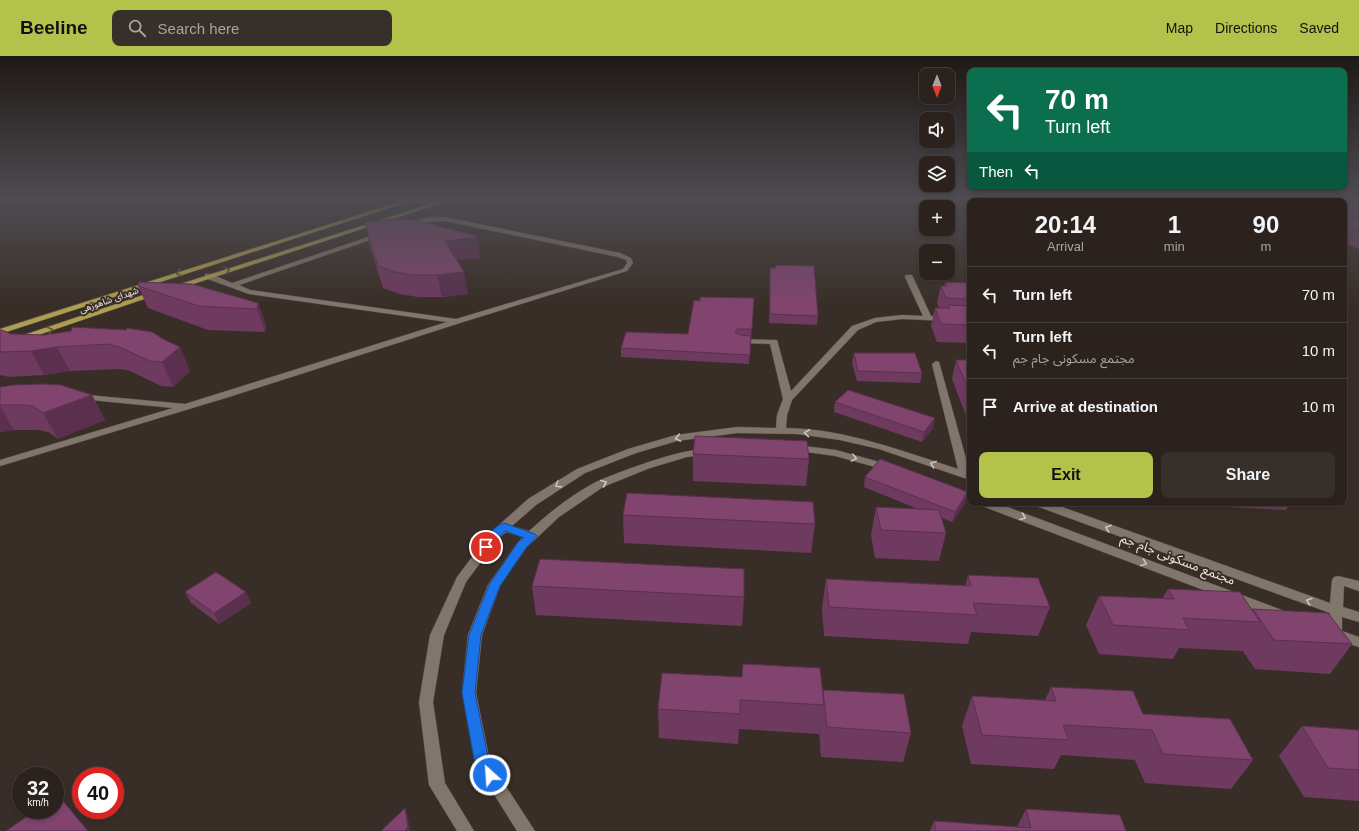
<!DOCTYPE html>
<meta charset="utf-8">
<style>
:root{--surface:#2b221d;--page:#372f2a;--text:#f1f3f6;--muted:#a6a4a4;--line:#473f3b;--accent:#b3c24b}
body{margin:0;font-family:Helvetica,"Noto Sans Arabic",sans-serif;background:var(--page);color:var(--text);height:100vh;display:flex;flex-direction:column;font-size:15px;white-space:nowrap}
*{box-sizing:border-box;margin:0}
p{font-size:13px;color:var(--muted)}
.icon{flex:none;width:22px;height:22px;fill:none;stroke:currentColor;stroke-width:2;stroke-linecap:round;stroke-linejoin:round}
.map{position:relative;flex:1;overflow:hidden}
.sheet{position:absolute;left:967px;top:142px;width:380px;height:308px;display:flex;flex-direction:column;background:var(--surface);border-radius:8px;box-shadow:0 2px 6px #0003,0 0 0 1px var(--line)}
.sheet>*{flex:none}
.guide{position:absolute;left:967px;top:12px;width:380px;height:122px;border-radius:8px;box-shadow:0 2px 6px #0003,0 0 0 1px var(--line);background:#0b6e4f;color:#fff;overflow:hidden}
.needle{width:26px;rotate:180deg}
.buttons{position:absolute;left:919px;top:12px;display:grid;gap:8px}
.buttons a{display:grid;place-items:center;width:36px;height:36px;border-radius:8px;background:var(--surface);box-shadow:0 2px 6px #0003,0 0 0 1px var(--line);font-size:20px}
.speed{position:absolute;left:12px;top:711px;display:flex;gap:8px;font-size:20px;font-weight:700;text-align:center}
.speed>*{display:grid;place-content:center;width:52px;height:52px;border-radius:50%;background:var(--surface);box-shadow:0 2px 6px #0003,0 0 0 1px var(--line);line-height:1}
.speed small{font-size:10px;font-weight:400}
.speed .limit{border:6px solid #d22;background:#fff;color:#111}
.pin{position:absolute;display:grid;place-items:center;width:34px;height:34px;color:#fff;margin:-17px;border:2px solid #fff;border-radius:50%;box-shadow:0 1px 4px #0007}
.me{position:absolute;width:44px;margin:-22px;rotate:334deg;stroke-linejoin:round;filter:drop-shadow(0 0 3px #0008)}
.turn{display:flex;align-items:center;gap:14px;height:84px;padding:0 12px;font-size:18px}
.turn .icon{width:52px;height:52px;stroke-width:2.5}
.turn b{display:block;font-size:28px;line-height:34px}
.then{display:flex;align-items:center;height:38px;padding:0 12px;background:#0003;gap:8px;font-size:15px}
.eta{display:flex;justify-content:space-evenly;align-items:center;height:68px;text-align:center}
.eta b{font-size:24px;font-weight:700;line-height:28px}
.primary-button{display:flex;gap:8px;margin-top:auto;padding:8px 12px}
.primary-button a{flex:1;height:46px;border-radius:8px;background:var(--accent);color:#111;font-size:16px;font-weight:700;line-height:46px;text-align:center}
.primary-button a+a{background:var(--page);color:var(--text)}
ul{padding:0;list-style:none}
li{display:flex;align-items:center;gap:12px;height:56px;padding:0 12px;border-top:1px solid var(--line)}
li div{flex:1}
li b{display:block;font-size:15px}
li em{font-style:normal}
header{display:flex;align-items:center;gap:24px;box-sizing:border-box;height:56px;padding:0 20px;background:var(--accent);color:#111}
header strong{font-size:19px}
nav{display:flex;gap:22px;margin-inline-start:auto;font-size:14px}
.search{width:280px;height:36px;background:var(--page);display:flex;align-items:center;gap:10px;box-sizing:border-box;padding:0 14px;border-radius:8px;color:var(--muted);font-size:15px}
.map>svg:first-child{display:block}
</style>
<header>
<strong>Beeline</strong>
<div class="search"><svg class="icon" aria-label="search" viewBox="0 0 24 24"><circle cx="10" cy="10" r="6"/><path d="M15 15l6 6"/></svg>Search here</div>
<nav><a>Map</a><a>Directions</a><a>Saved</a></nav>
</header>
<div class="map">
<svg width="1359" height="775" viewBox="0 0 1359 775">
<rect width="100%" height="100%" fill="#392e27"/>
<g fill="none" stroke-linecap="round" stroke-linejoin="round">
<g stroke="#564c46" stroke-width="1">
<path id="minor" d="M445,161l175,36 11,5 2,5 -6,8 -167,52 -231,74 -229,69v-6l173,-52 -93,-9 -5,-3 2,-2 108,10 262,-82 -198,-28 -44,-16v-4h6l21,9 148,-50 2,1v2l-143,49 11,5 206,29 167,-50 4,-6 -1,-3 -8,-3 -173,-36 -19,1 -19,6 -3,-2 21,-8z
M906,219h6l1,2 18,39 39,2v4l-68,-3 -26,3 -18,8 -66,70 -5,15 -1,13c60,1 116,23 172,41l-26,-105 4,-3 3,1 31,111v7l-91,-31 -39,-9 -43,-6 -60,-1 -60,8 -41,12 -51,20 -49,32 -24,21 17,5c20,-18 42,-36 67,-49 15,-7 105,-42 115,-30l-1,2 -23,3 -37,11 -47,19 -44,30 -33,31 -26,38 -18,49 -6,58 14,69 45,69h-18l-39,-62 -3,-5 -13,-71 6,-58 20,-50 30,-43 5,-5 -17,-5 -8,7 -32,43 -22,53 -11,67 12,81 29,48h-17l-28,-46 -10,-83 11,-67 27,-58 33,-44 38,-34 49,-30 51,-20 48,-14 61,-8 39,1 1,-13 6,-16 -13,-55 -30,-1 -4,-2 1,-2 40,1 14,51 61,-65 23,-8 27,-3 21,1 -18,-39z
M796,389l40,5 58,16 1,2 -5,3 -55,-15 -43,-6 -1,-2 1,-2z
M980,447h17l290,109 1,3 -1,3 -5,2 -5,-2 -295,-112z
M1034,447h17l279,100 2,-23 2,-3 4,-1 21,5v10l-15,-5 -1,21 16,5v10l-17,-5v14l17,6v10l-29,-9 -2,-4 2,-21 -294,-107z"/>
</g>
<g stroke="#564c46" stroke-width="1">
<path id="major" d="M412,142h8l-420,136v-5z
M449,142h8l-282,92h-6l-1,-2z
M152,236h3l4,2 -159,54v-5z"/>
</g>
<use href="#minor" fill="#82756c" fill-rule="evenodd"/>
<use href="#major" fill="#ad9e50" fill-rule="evenodd"/>
</g>
<path fill="#6f3a5f" d="M1082,142h277v51l-15,-6v-42h-256z
M365,167l112,13 3,22 -23,2 11,34 -26,3h-24l-18,-3 -17,-6 -14,-45z
M770,212l48,48 -1,9 -48,-2z
M945,226l25,1v60l-33,-1 -6,-16 4,-18h4l-2,-5 4,-17h3z
M138,230l120,17 8,23 -1,6 -57,-2 -60,-22z
M754,242l-5,66 -128,-7v-9l67,-14 12,-33z
M0,274l11,4 154,6 15,7 10,24 -17,16 -12,-1 -31,-15 -9,-2 -51,2 -26,4 -35,2 -9,-2z
M854,297l68,20 -2,10 -63,-2 -5,-18z
M956,304h14v66l-18,-47z
M0,331l92,8 13,25 -47,19 -10,-7 -9,-2h-25l-14,2z
M835,346l98,26 -11,14 -88,-30z
M693,398l116,5 -3,27 -113,-5z
M865,421l100,26 -13,19 -10,-4 4,15 -7,28 -64,-3 -4,-23 5,-28 42,2 -54,-22z
M1223,447h67l-4,7 -60,-3z
M623,459l192,9 -4,29 -187,-10z
M968,519l82,32 -12,29 -67,-4 -3,12 -144,-8 -2,-28 4,-29 139,7z
M532,530l212,11 -2,29 -206,-11z
M1168,533l84,21 1,-1 99,35 -22,30 -75,-5 -13,-19v1l-63,-3 -6,11 -74,-5 -13,-29 13,-29 63,3z
M185,536l66,11 -32,21 -28,-21z
M743,608l80,30v-4l88,43 -8,29 -82,-5 -2,-27v4l-80,-5 -1,15 -79,-6 -1,-29 84,-32z
M1051,631l92,27 110,46 -22,29 -86,-6 -10,-23 -74,-5 -7,14 -83,-5 -9,-38 10,-30 73,4z
M1302,670l57,4v71l-55,-4 -25,-41z
M1026,753l100,22h-196l4,-10 83,6z"/>
<path fill="#5a304e" d="M477,180l3,22 -32,3 -3,-20z
M464,216l4,22 -26,3 -5,-22z
M258,247l8,23 -1,6 -8,-23z
M57,291l13,24 -26,4 -13,-24z
M180,291l10,24 -17,16 -11,-25z
M92,339l13,25 -47,19 -15,-26z
M0,350l14,24 -14,2z
M935,362l-2,10 -11,14 2,-10z
M968,436l-3,11 -13,19 3,-10z
M246,536l5,11 -32,21 -5,-11z
M405,752l2,5 3,18h-5z"/>
<path fill="#81446f" stroke="#5a304e" d="M1115,142h244v5h-4l4,2v9h-7l-2,1 1,5h8v10l-15,-5v-24h-222z
M390,163l25,1 62,16v1l-32,4 19,31 -27,3h-24l-18,-3 -17,-6 -13,-43z
M776,209l38,1 4,50 -48,-2v-46h6z
M139,226l53,2 66,19 -1,6 -58,-3 -61,-20z
M945,226l25,1v16l-24,-1 -5,-12h6z
M700,241l54,1 -2,31h-15l-2,3 5,3 11,1 -1,19 -129,-7 5,-16 62,2 6,-34 6,1z
M948,249l22,1v19l-29,-1 -6,-16h15z
M72,271l54,3 1,-2 25,4 13,8 15,7 -18,15 -12,-1 -31,-14 -10,-3 -52,3 -26,4 -31,1v-22h2l9,4 34,1 26,-4z
M854,297h61l7,20 -64,-2z
M956,304h14v34z
M43,328l18,1 31,10 -49,18 -10,-7 -9,-1h-24v-18l14,-2z
M848,334l87,28 -11,14 -89,-30z
M695,380l112,5 2,18 -116,-5z
M880,403l88,33 -13,20 -90,-35z
M627,437l186,9 2,22 -192,-9z
M876,451l63,3 7,23 -65,-3z
M540,503l204,10v28l-212,-11z
M216,516l30,20 -32,21 -29,-21z
M968,519l70,3 12,29 -77,-4 4,12 -148,-8 -3,-28 145,7z
M1168,533l72,3 20,30 -77,-4 6,12 -76,-5 -14,-29 75,3z
M1253,553l75,4 24,31 -78,-4z
M743,608l77,4 4,37 -84,-5v14l-82,-5 4,-36 80,4z
M1051,631l82,4 10,23 87,5 23,41 -90,-6 -11,-24 -89,-5 6,15 -87,-5 -10,-39 84,5z
M823,634l81,4 7,39 -84,-6z
M1302,670l57,4v40l-31,-2z
M58,739l30,36h-82l30,-21h19v-13z
M405,752l3,19 -3,4h-24z
M1026,753l94,6 6,16h-190l-2,-10 97,7z"/>
<defs><path id="oneway-chevron" d="M-2-3.5L2.5 0L-2 3.5" fill="none" stroke-width="1.6" stroke-linecap="round" stroke-linejoin="round"/></defs>
<g stroke="#625535">
<use href="#oneway-chevron" transform="translate(227 214) rotate(-18)"/>
<use href="#oneway-chevron" transform="translate(179 217) rotate(162)"/>
<use href="#oneway-chevron" transform="translate(50 274) rotate(-18)"/>
</g>
<g stroke="#cec5bf">
<use href="#oneway-chevron" transform="translate(807 377) rotate(-172)"/>
<use href="#oneway-chevron" transform="translate(678 382) rotate(170)"/>
<use href="#oneway-chevron" transform="translate(854 402) rotate(13)"/>
<use href="#oneway-chevron" transform="translate(933 408) rotate(-160)"/>
<use href="#oneway-chevron" transform="translate(604 427) rotate(-23)"/>
<use href="#oneway-chevron" transform="translate(558 429) rotate(148)"/>
<use href="#oneway-chevron" transform="translate(1023 461) rotate(21)"/>
<use href="#oneway-chevron" transform="translate(1108 472) rotate(-160)"/>
<use href="#oneway-chevron" transform="translate(1144 507) rotate(21)"/>
<use href="#oneway-chevron" transform="translate(1309 545) rotate(-161)"/>
</g>
<linearGradient id="sky" x2="0" y2="1"><stop stop-color="#1f1915"/><stop offset="0.57" stop-color="#4e4c52"/><stop offset="1" stop-color="#4e4c52" stop-opacity="0"/></linearGradient>
<rect width="1359" height="250" fill="url(#sky)"/>
<path fill="#1a73e8" stroke="#114b97" d="M504,467l31,11 2,2 -11,12 -26,38 -19,49 -6,58 14,69 8,13 -2,5 -5,2 -5,-2 -10,-16 -13,-71 7,-58 20,-50 29,-43 6,-4 -19,-7 -16,18h-7l-2,-2c5,-9 14,-21 24,-24z"/>
<g text-anchor="middle" dominant-baseline="central" stroke-width="4" stroke-linejoin="round" paint-order="stroke">
<g font-size="9" fill="#efe7e2" stroke="#392e27">
<text transform="translate(109 244) rotate(-19)">شهدای شاهوزهی</text>
</g>
<g font-size="13" fill="#efe7e2" stroke="#392e27">
<text transform="translate(1178 503) rotate(21)">مجتمع مسکونی جام جم</text>
</g>
</g>
</svg>
<div class="buttons">
<a><svg class="needle" viewBox="-14 -14 28 28"><path d="M0-13l5 13h-10z" fill="#e53935"/><path d="M0 13l5-13h-10z" fill="#a6a4a4"/></svg></a>
<a><svg class="icon" aria-label="sound" viewBox="0 0 24 24"><path d="M4 9h4l5-4v14l-5-4H4zM17 9q2 3 0 6"/></svg></a>
<a><svg class="icon" aria-label="layers" viewBox="0 0 24 24"><path d="M12 4l9 5-9 5-9-5zM3 14l9 5 9-5"/></svg></a>
<a>+</a>
<a>−</a>
</div>
<div class="speed"><div>32<small>km/h</small></div><div class="limit">40</div></div>
<div class="pin" style="left:486px;top:491px;background:#d93025"><svg class="icon" aria-label="arrive" viewBox="0 0 24 24"><path d="M6 21V4h12l-3 4 3 4H6"/></svg></div>
<svg class="me" style="left:490px;top:719px" viewBox="-20 -20 40 40"><circle r="17" fill="#1a73e8" stroke="#fff" stroke-width="3"/><path d="M0-11L8 9 0 5-8 9z" fill="#fff"/></svg>
<div class="guide">
<div class="turn"><svg class="icon" aria-label="left" viewBox="0 0 24 24"><path d="M17 20v-9H6M10 6l-5 5 5 5"/></svg><div><b>70 m</b>Turn left</div></div>
<div class="then">Then<svg class="icon" aria-label="left" viewBox="0 0 24 24"><path d="M17 20v-9H6M10 6l-5 5 5 5"/></svg></div>
</div>
<section class="sheet">
<div class="eta">
<div><b>20:14</b><p>Arrival</p></div>
<div><b>1</b><p>min</p></div>
<div><b>90</b><p>m</p></div>
</div>
<ul>
<li><svg class="icon" aria-label="left" viewBox="0 0 24 24"><path d="M17 20v-9H6M10 6l-5 5 5 5"/></svg><div><b>Turn left</b></div><em>70 m</em></li>
<li><svg class="icon" aria-label="left" viewBox="0 0 24 24"><path d="M17 20v-9H6M10 6l-5 5 5 5"/></svg><div><b>Turn left</b><p>مجتمع مسکونی جام جم</p></div><em>10 m</em></li>
<li><svg class="icon" aria-label="arrive" viewBox="0 0 24 24"><path d="M6 21V4h12l-3 4 3 4H6"/></svg><div><b>Arrive at destination</b></div><em>10 m</em></li>
</ul>
<div class="primary-button"><a>Exit</a><a>Share</a></div>
</section>
</div>
